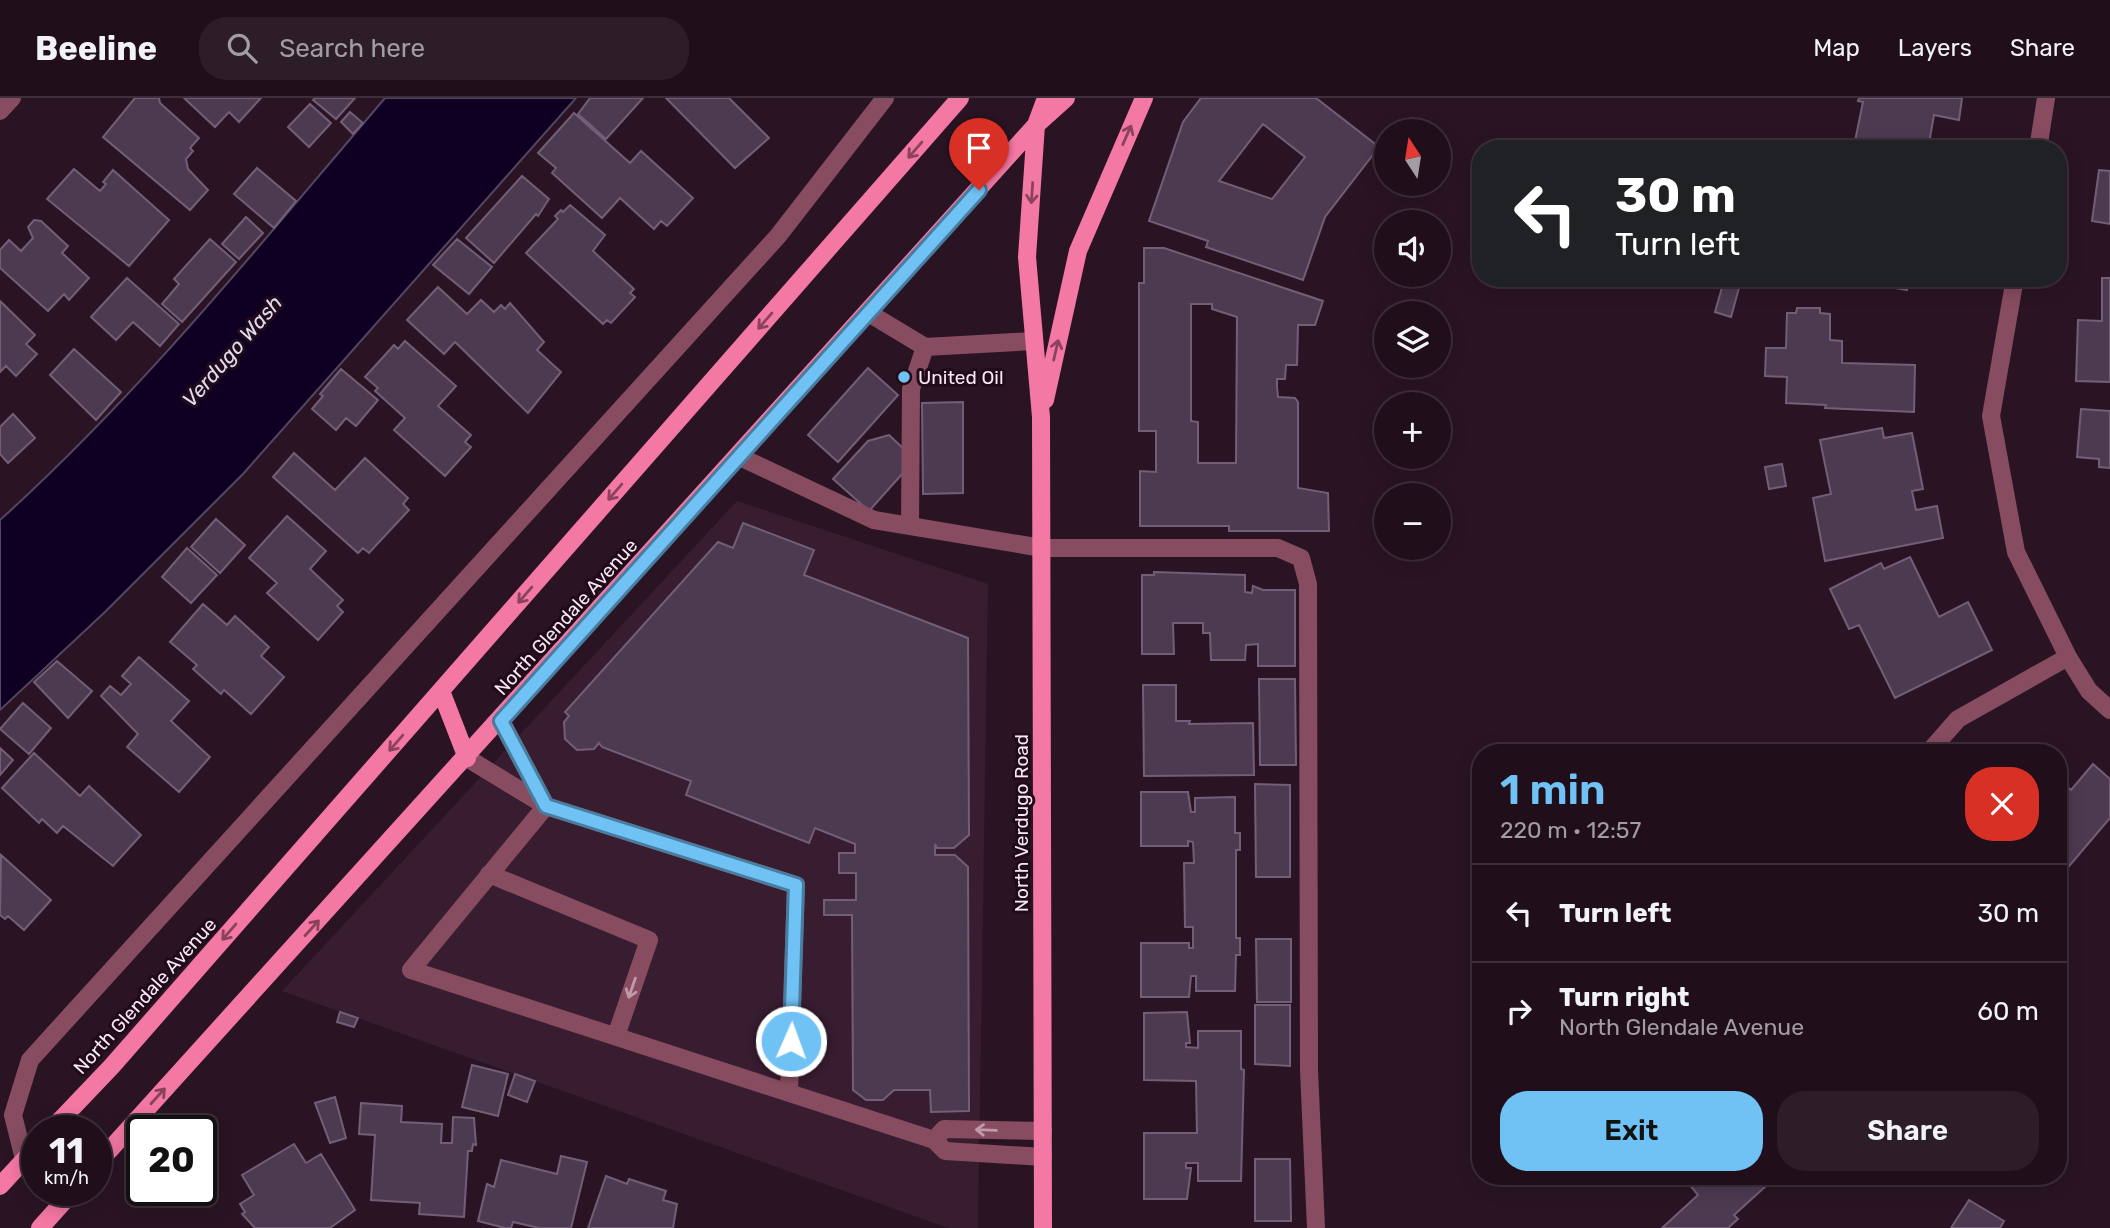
<!DOCTYPE html>
<meta charset="utf-8">
<style>
:root{--surface:#200f1b;--page:#2d1d28;--text:#f1f3f6;--muted:#a29ca3;--line:#3d2f3a;--accent:#70c1f4}
body{margin:0;font-family:Rubik,sans-serif;background:var(--page);color:var(--text);height:100vh;display:flex;flex-direction:column;font-size:26px;white-space:nowrap}
*{box-sizing:border-box;margin:0}
p{font-size:23px;color:var(--muted)}
.icon{flex:none;width:38px;height:38px;fill:none;stroke:currentColor;stroke-width:2;stroke-linecap:round;stroke-linejoin:round}
.map{position:relative;flex:1;overflow:hidden}
.panel{position:absolute;left:1472px;top:646px;width:595px;height:441px;display:flex;flex-direction:column;background:var(--surface);border-radius:28px;box-shadow:0 4px 18px #0003,0 0 0 2px var(--line)}
.panel>*{flex:none}
.hud{position:absolute;left:1472px;top:42px;width:595px;height:147px;border-radius:28px;box-shadow:0 4px 18px #0003,0 0 0 2px var(--line);background:#202124;color:#fff;overflow:hidden}
.needle{width:46px;rotate:348deg}
.buttons{position:absolute;left:1374px;top:21px;display:grid;gap:14px}
.buttons a{display:grid;place-items:center;width:77px;height:77px;border-radius:50%;background:var(--surface);box-shadow:0 4px 18px #0003,0 0 0 2px var(--line);font-size:35px}
.speed{position:absolute;left:21px;top:1017px;display:flex;gap:14px;font-size:35px;font-weight:700;text-align:center}
.speed>*{display:grid;place-content:center;width:91px;height:91px;border-radius:50%;background:var(--surface);box-shadow:0 4px 18px #0003,0 0 0 2px var(--line);line-height:1}
.speed small{font-size:18px;font-weight:400}
.speed .limit{border:4px solid #111;border-radius:10px;background:#fff;color:#111}
.pin{position:absolute;display:grid;place-items:center;width:60px;height:60px;color:#fff;margin:-72px -30px;border-radius:50% 50% 50% 0;rotate:-45deg;box-shadow:0 0 7px #0007}
.pin .icon{rotate:45deg}
.me{position:absolute;width:77px;margin:-38px;rotate:2deg;stroke-linejoin:round;filter:drop-shadow(0 0 5px #0008)}
.turn{display:flex;align-items:center;gap:24px;height:147px;padding:0 28px;font-size:32px}
.turn .icon{width:91px;height:91px;stroke-width:2.5}
.turn b{display:block;font-size:49px;line-height:60px}
.round{display:grid;place-items:center;flex:none;width:74px;height:74px;border-radius:28px;background:var(--page)}
.head{display:flex;align-items:center;justify-content:space-between;height:119px;padding:0 28px}
h1{font-size:42px;font-weight:600;line-height:52px;color:var(--accent)}
.button{display:flex;gap:14px;margin-top:auto;padding:14px 28px}
.button a{flex:1;height:80px;border-radius:28px;background:var(--accent);color:#111;font-size:28px;font-weight:600;line-height:80px;text-align:center}
.button a+a{background:var(--page);color:var(--text)}
ul{padding:0;list-style:none}
li{display:flex;align-items:center;gap:21px;height:98px;padding:0 28px;border-top:2px solid var(--line)}
li div{flex:1}
li b{display:block;font-size:26px}
li em{font-style:normal}
header{display:flex;align-items:center;gap:42px;box-sizing:border-box;height:98px;padding:0 35px;background:var(--surface);border-bottom:2px solid var(--line)}
header strong{font-size:33px}
nav{display:flex;gap:38px;margin-inline-start:auto;font-size:24px}
.search{width:490px;height:63px;background:var(--page);display:flex;align-items:center;gap:18px;box-sizing:border-box;padding:0 24px;border-radius:28px;color:var(--muted);font-size:26px}
.map>svg:first-child{display:block}
</style>
<header>
<strong>Beeline</strong>
<div class="search"><svg class="icon" aria-label="search" viewBox="0 0 24 24"><circle cx="10" cy="10" r="6"/><path d="M15 15l6 6"/></svg>Search here</div>
<nav><a>Map</a><a>Layers</a><a>Share</a></nav>
</header>
<div class="map">
<svg width="2110" height="1130" viewBox="0 0 2110 1130">
<rect width="100%" height="100%" fill="#2a1424"/>
<path fill="#381c30" d="M737,403l251,83 -10,644h-30l-666,-237z"/>
<path fill="#0f0023" stroke="#554661" stroke-width="2" d="M385,0h191l-333,376 -137,137 -106,99v-190c140,-126 263,-279 385,-422z"/>
<path fill="#4c3a51" stroke="#725f77" stroke-width="2" fill-rule="evenodd" d="M135,0h24l1,5 39,35 -9,10 3,3 -7,8 2,10 20,21 -18,20 -87,-73z
M184,0h77l-22,24 -10,-10 -14,15z
M315,0h40l-19,21 -23,-19z
M590,0h53l-37,41 -28,-25z
M666,0h63l40,40 -34,30z
M1201,0h115l63,49 -54,70 -22,63 -97,-33 2,-6 -59,-20 34,-99zM1263,26l42,33 -33,42 -53,-18z
M1859,0h103l-3,22 -25,-5 -6,34h-31l-42,-8 8,-39 -5,-1z
M310,6l21,19 -22,24 -21,-20z
M350,14l13,11 -10,11 -12,-12z
M574,15l56,50 11,-12 52,47 -26,28 -6,-5 -7,8 -34,-31 -18,20 -50,-45 4,-5 -18,-15z
M257,70l39,33 -22,27 -40,-34z
M74,71l26,22 6,-7 -3,-2 10,-12 56,50 -40,46 -82,-67z
M2099,72l11,1v53l-18,-3z
M522,78l27,23 -11,17 -2,-2 -42,49 -28,-25z
M570,107l35,30 -12,16 41,38 -4,4 5,4 -24,26 -4,-3 -4,4 -77,-71 32,-34 -3,-3 6,-6 2,2z
M246,119l17,16 -24,26 -17,-15z
M34,122l7,1 27,25 -6,7 27,25 -20,22 -5,-6 -16,17 -48,-43v-18l9,-10 12,11 12,-13 -5,-11z
M210,141l26,23 -54,60 -20,-18 17,-20 -5,-5z
M457,141l35,28 -23,27 -36,-29z
M1144,150h20l159,53 -8,24h-17l-1,40h-11l-1,14h-8v8l1,10 17,1 3,4v86l30,5 1,38h-100v-5h-89v-55l16,1v-41h-17v-148h5zM1191,206h21v5l25,8 -1,146h-38v-41l-7,-1z
M127,180l52,46 -19,22 -27,-24 -17,18 -25,-23z
M1839,180h70l-2,12z
M2102,180h8v104l-34,-1 2,-61 24,1z
M1723,186l16,4 -8,29 -16,-5z
M438,189l29,27 14,-14 13,12 7,-7 4,4 5,-6 34,39 -7,8 24,22 -33,41 -73,-71 -11,12 -37,-34z
M0,203l35,34 -9,9 11,10 -21,22 -10,-10 -6,6z
M1797,210h23v5l10,1v26l12,1v22l73,2 -1,47 -89,-4 1,-3 -40,-2 1,-26 -22,-1 1,-28h20l1,-35h9z
M405,243l51,45 -18,20 33,29 -6,7 6,5 -26,29 -51,-46 11,-12 -30,-27 3,-3 -13,-11 29,-32 4,4z
M74,251l47,43 -25,28 -46,-45z
M868,270l30,27 -60,67 -30,-27z
M341,271l37,31 -22,26 -10,-8 -10,12 -24,-21 11,-13 -3,-2z
M963,304v91l-40,1 -1,-91z
M2081,311l29,2v57l-11,-1v-8l-22,-2z
M13,316l22,24 -27,25 -8,-9v-27z
M1882,330l2,10 28,-5 11,56 -11,2 4,19 21,-4 6,32 -118,23 -12,-63 18,-4 -11,-54z
M889,337l17,16 -3,22 -34,38 -36,-32 35,-38z
M294,355l41,37 30,-32 43,40 -5,6 6,6 -40,43 -6,-5 -5,5 -85,-76z
M1782,366l4,22 -17,3 -4,-22z
M287,418l39,35 -16,18 33,31 -6,6 6,6 -25,28 -51,-47 10,-10 -28,-25z
M216,421l29,26 -25,28 -29,-26z
M743,425l71,27 -10,25 164,63 1,197 -15,13h-17l-2,-4v11h20l13,12 1,244 -38,1 -1,-22h-36l-11,10h-17l-13,-10 -1,-175h-28v-15h32v-27h-17v-20h16v-9l-40,-16 -6,15 -123,-48 5,-14 -89,-34 -3,-4 -5,6 -17,1 -12,-11 -1,-17 5,-6 -4,-4 153,-170 15,6z
M187,450l30,27 -26,28 -29,-26z
M1910,459l29,60 29,-15 24,48 -97,48 -36,-73 -10,4 -19,-40 51,-26 3,6z
M1154,474l91,3v17l7,1 1,-7 10,4h32v76h-37v-22l-12,1 -1,15h-34l-1,-27h-7v-10h-30l1,31h-32v-79h12z
M203,506l24,21 8,-9 34,31 -8,9 23,21 -33,37 -27,-24 -3,4 -28,-25 4,-4 -27,-23z
M139,559l50,44 -18,20 39,36 -31,35 -52,-45 11,-13 -37,-38 9,-10 11,9 10,-11 -9,-8z
M57,563l35,30 -24,27 -34,-36z
M1259,581h36l1,86h-36z
M1143,587h33v36h14l-1,3 64,-1 1,52 -110,1z
M23,605l28,25 -22,26 -29,-25z
M0,650l13,12 -13,15z
M34,655l46,43 9,-10 52,49 -28,31 -50,-40 -6,7 -15,-14 -3,4 -37,-35z
M2093,666l17,15v39l-51,60 -1,-99 13,11z
M1255,686l35,1v92h-34z
M1141,694h47l3,20h4v-14l40,-1v36h5v17h-4v88h4v17h-4l-1,36h-39v-15h-5l-2,21h-48v-54h48v5h4v-21h-8l-1,-64h10l-1,-21 -5,-1v5h-47z
M1,757l50,45 -27,30 -16,-14 -3,3 -5,-4z
M1256,841h35v63h-34z
M1255,907h35v61l-35,-2z
M340,914l18,6 -4,9 -17,-5z
M1187,914l3,31h-4v4l12,1v-17h43v38l3,1 -3,111h-43v-18h-12v5h5l-4,31h-43v-66h53l-1,-52 -52,-1v-67z
M472,967l36,9 -10,42 -36,-9z
M515,976l20,7 -8,21 -19,-7z
M335,999l11,41 -16,5 -15,-40z
M361,1005l41,3 -1,16 41,2 -1,19h11l1,-26 21,1 2,27 -3,-1 -1,7h-4l-4,66 -45,-3 1,-11 -49,-3 4,-65 -16,-1z
M294,1046l12,19 15,-9 34,56 -25,18h-75l-13,-14 3,-2 -5,-8 14,-9 -12,-20z
M561,1058l26,6 -16,66h-32l-26,-6 -2,6h-6l-27,-7 9,-37 7,3 7,-27 56,14z
M1255,1061h35l1,62h-36z
M606,1078l21,8 2,-5 37,12 -3,9 14,4 -4,24h-85z
M1682,1078h95l-43,39 4,4 -10,9h-66l36,-33 -9,-11 2,-2z
M1969,1102l35,21 -4,7h-49z"/>
<g fill="none" stroke-linecap="round" stroke-linejoin="round">
<path stroke="#874c60" stroke-width="18" d="M0,13l12,-13
M2038,51l8,-51
M2015,180l-24,138 25,136 52,105 21,34 21,19
M867,214l58,35 109,-6
M738,358l136,64 168,28h236l23,10 7,26 1,486 7,158
M910,428l1,-137 14,-42
M1929,654l29,-33 110,-62
M467,660l79,48 -45,-85
M489,776l160,66 -33,96
M789,995l7,-208 -250,-79 -135,164 523,170 11,11 98,6
M934,1042l10,-11 99,2
M37,1072l-13,-11 -11,-44 17,-55 748,-824 107,-138"/>
<path stroke="#f478a4" stroke-width="18" d="M1045,302l33,-149 66,-153
M441,593l26,67
M51,1032l61,-64 848,-968
M96,1067l940,-1040 30,-27
M0,1088l37,-40
M40,1130l34,-38
M1043,1130l-2,-811 -14,-160 9,-132 10,-27"/>
</g>
<defs><path id="oneway-shaft" d="M-6 0H5M1.5-3L5.5 0L1.5 3" fill="none" stroke-width="1.6" stroke-linecap="round" stroke-linejoin="round" transform="scale(1.75)"/></defs>
<g stroke="#8a425f">
<use href="#oneway-shaft" transform="translate(1127 37) rotate(-66)"/>
<use href="#oneway-shaft" transform="translate(915 52) rotate(131)"/>
<use href="#oneway-shaft" transform="translate(1032 95) rotate(94)"/>
<use href="#oneway-shaft" transform="translate(765 223) rotate(131)"/>
<use href="#oneway-shaft" transform="translate(1056 252) rotate(-77)"/>
<use href="#oneway-shaft" transform="translate(615 394) rotate(131)"/>
<use href="#oneway-shaft" transform="translate(525 497) rotate(131)"/>
<use href="#oneway-shaft" transform="translate(396 645) rotate(131)"/>
<use href="#oneway-shaft" transform="translate(312 830) rotate(-48)"/>
<use href="#oneway-shaft" transform="translate(229 834) rotate(131)"/>
<use href="#oneway-shaft" transform="translate(158 998) rotate(-48)"/>
</g>
<g stroke="#c09aaa">
<use href="#oneway-shaft" transform="translate(632 890) rotate(109)"/>
<use href="#oneway-shaft" transform="translate(986 1032) rotate(-178)"/>
</g>
<g fill="none" stroke-linecap="round" stroke-linejoin="round">
<g stroke="#497d9f" stroke-width="18">
<path id="route" d="M791,943l5,-156 -250,-79 -45,-85 478,-531"/>
</g>
<use href="#route" stroke="#70c1f4" stroke-width="12"/>
</g>
<circle fill="#70c1f4" stroke="#200b1a" stroke-width="2.5" cx="904" cy="279" r="7"/>
<g text-anchor="middle" dominant-baseline="central" stroke-width="6" stroke-linejoin="round" paint-order="stroke">
<g font-size="19" fill="#f8e8f3" stroke="#200b1a" text-anchor="start">
<text x="918" y="279">United Oil</text>
</g>
<g font-size="19" fill="#f8e8f3" stroke="#200b1a">
<text transform="translate(566 519) rotate(-48)">North Glendale Avenue</text>
<text transform="translate(1021 725) rotate(-90)">North Verdugo Road</text>
<text transform="translate(145 898) rotate(-48)">North Glendale Avenue</text>
</g>
<g font-size="21" font-style="italic" fill="#e0daf1" stroke="#200b1a">
<text transform="translate(232 253) rotate(-49)">Verdugo Wash</text>
</g>
</g>
</svg>
<div class="buttons">
<a><svg class="needle" viewBox="-14 -14 28 28"><path d="M0-13l5 13h-10z" fill="#e53935"/><path d="M0 13l5-13h-10z" fill="#a29ca3"/></svg></a>
<a><svg class="icon" aria-label="sound" viewBox="0 0 24 24"><path d="M4 9h4l5-4v14l-5-4H4zM17 9q2 3 0 6"/></svg></a>
<a><svg class="icon" aria-label="layers" viewBox="0 0 24 24"><path d="M12 4l9 5-9 5-9-5zM3 14l9 5 9-5"/></svg></a>
<a>+</a>
<a>−</a>
</div>
<div class="speed"><div>11<small>km/h</small></div><div class="limit">20</div></div>
<div class="pin" style="left:979px;top:92px;background:#d93025"><svg class="icon" aria-label="arrive" viewBox="0 0 24 24"><path d="M6 21V4h12l-3 4 3 4H6"/></svg></div>
<svg class="me" style="left:791px;top:943px" viewBox="-20 -20 40 40"><circle r="17" fill="#70c1f4" stroke="#fff" stroke-width="3"/><path d="M0-11L8 9 0 5-8 9z" fill="#fff"/></svg>
<div class="hud">
<div class="turn"><svg class="icon" aria-label="left" viewBox="0 0 24 24"><path d="M17 20v-9H6M10 6l-5 5 5 5"/></svg><div><b>30 m</b>Turn left</div></div>
</div>
<section class="panel">
<div class="head"><div><h1>1 min</h1><p>220 m · 12:57</p></div><a class="round" style="background:#d93025;color:#fff"><svg class="icon" aria-label="close" viewBox="0 0 24 24"><path d="M6 6l12 12M18 6L6 18"/></svg></a></div>
<ul>
<li><svg class="icon" aria-label="left" viewBox="0 0 24 24"><path d="M17 20v-9H6M10 6l-5 5 5 5"/></svg><div><b>Turn left</b></div><em>30 m</em></li>
<li><svg class="icon" aria-label="right" viewBox="0 0 24 24"><path d="M7 20v-9h11M14 6l5 5-5 5"/></svg><div><b>Turn right</b><p>North Glendale Avenue</p></div><em>60 m</em></li>
</ul>
<div class="button"><a>Exit</a><a>Share</a></div>
</section>
</div>
